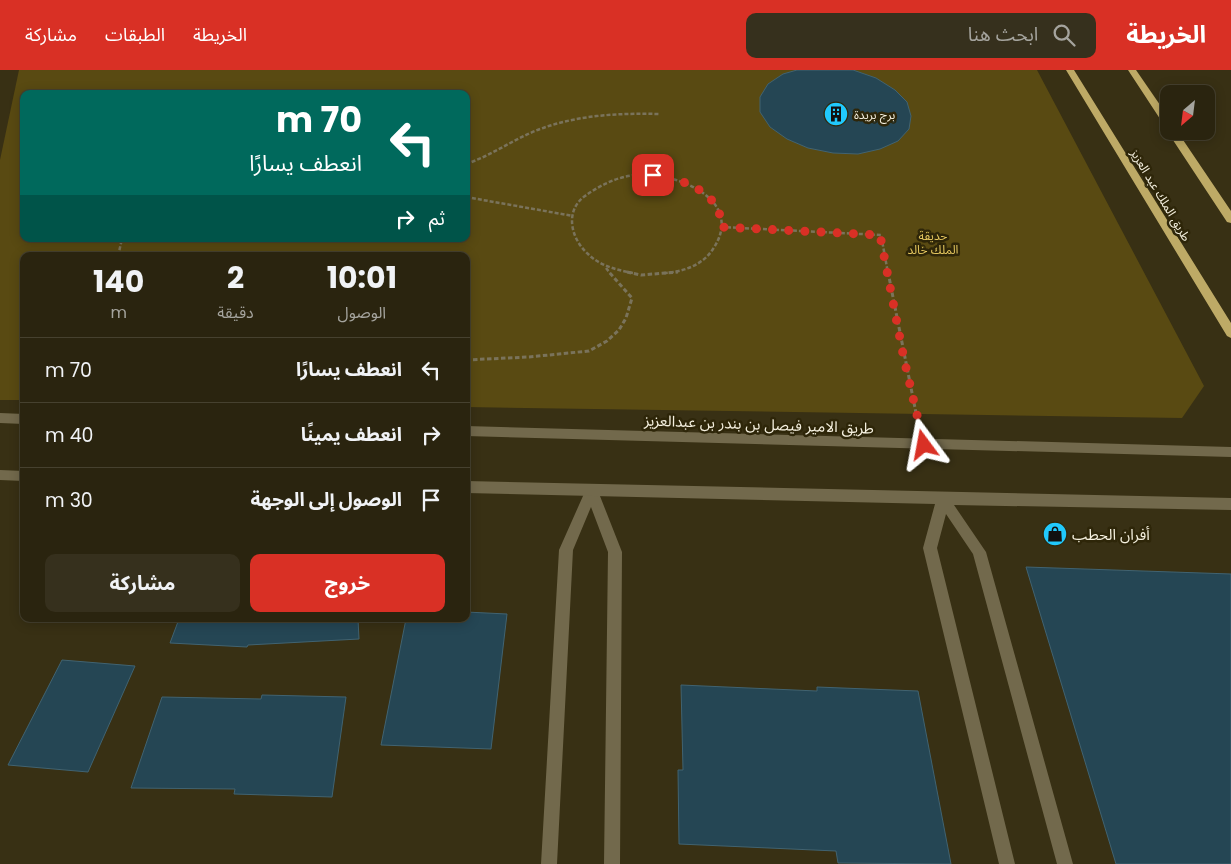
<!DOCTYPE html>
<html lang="ar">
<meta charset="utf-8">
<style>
:root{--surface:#2a240f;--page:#36301d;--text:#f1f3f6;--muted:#a5a49e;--line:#46412f;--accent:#d93025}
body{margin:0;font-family:Poppins,"Noto Sans Arabic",sans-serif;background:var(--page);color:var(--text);direction:rtl;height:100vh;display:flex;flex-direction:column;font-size:19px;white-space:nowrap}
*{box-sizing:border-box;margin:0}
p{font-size:16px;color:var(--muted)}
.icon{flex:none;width:28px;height:28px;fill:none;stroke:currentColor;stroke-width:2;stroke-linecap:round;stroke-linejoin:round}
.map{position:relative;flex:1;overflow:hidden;direction:ltr}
.details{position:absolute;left:20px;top:182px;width:450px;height:370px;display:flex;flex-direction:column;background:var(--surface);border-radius:10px;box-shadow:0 2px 12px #0003,0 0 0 1px var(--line);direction:rtl}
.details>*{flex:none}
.top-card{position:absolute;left:20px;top:20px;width:450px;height:152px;border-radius:10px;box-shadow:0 2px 12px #0003,0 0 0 1px var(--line);direction:rtl;background:#00695c;color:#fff;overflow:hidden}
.needle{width:32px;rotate:208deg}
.controls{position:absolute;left:1160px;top:15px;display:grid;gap:10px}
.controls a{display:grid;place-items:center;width:55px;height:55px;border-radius:10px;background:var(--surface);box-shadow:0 2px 12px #0003,0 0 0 1px var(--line);font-size:25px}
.pin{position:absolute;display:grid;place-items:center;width:42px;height:42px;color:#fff;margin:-21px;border-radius:10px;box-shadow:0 2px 8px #0006}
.me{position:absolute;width:55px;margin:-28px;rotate:347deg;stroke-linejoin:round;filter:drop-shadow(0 0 4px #0008)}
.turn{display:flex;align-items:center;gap:18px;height:105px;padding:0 25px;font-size:22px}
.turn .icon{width:65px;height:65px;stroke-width:2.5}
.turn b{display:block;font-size:35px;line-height:42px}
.then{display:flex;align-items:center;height:48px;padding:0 25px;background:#0003;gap:10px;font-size:19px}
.eta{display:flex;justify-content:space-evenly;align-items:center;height:85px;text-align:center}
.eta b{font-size:30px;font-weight:700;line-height:35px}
.cta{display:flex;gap:10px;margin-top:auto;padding:10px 25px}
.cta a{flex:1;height:58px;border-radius:10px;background:var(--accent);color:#fff;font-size:20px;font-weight:700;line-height:58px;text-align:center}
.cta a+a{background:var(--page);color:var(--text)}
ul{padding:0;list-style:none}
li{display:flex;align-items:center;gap:15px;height:65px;padding:0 25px;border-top:1px solid var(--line)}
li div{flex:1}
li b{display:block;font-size:19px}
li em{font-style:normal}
header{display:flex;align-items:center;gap:30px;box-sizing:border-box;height:70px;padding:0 25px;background:var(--accent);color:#fff}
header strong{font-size:24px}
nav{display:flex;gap:28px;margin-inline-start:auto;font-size:18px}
.search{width:350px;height:45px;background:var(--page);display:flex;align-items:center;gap:12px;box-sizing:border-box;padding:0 18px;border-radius:10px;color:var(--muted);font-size:19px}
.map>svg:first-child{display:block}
</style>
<header>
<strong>الخريطة</strong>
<div class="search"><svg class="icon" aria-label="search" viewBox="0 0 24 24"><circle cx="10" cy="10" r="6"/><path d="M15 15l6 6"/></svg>ابحث هنا</div>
<nav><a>الخريطة</a><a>الطبقات</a><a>مشاركة</a></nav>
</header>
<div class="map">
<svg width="1231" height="794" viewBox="0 0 1231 794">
<rect width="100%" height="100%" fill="#383014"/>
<path fill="#594a12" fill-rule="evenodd" d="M19,0h1018l167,316 -22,32 -716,-11v-151h-442v144h-24v-240zM24,24h442v145h-442z"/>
<path fill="#254654" stroke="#416371" d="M797,0h56l23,8 19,12 12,12 4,14 -2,13 -11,12 -18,8 -22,5 -25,-1 -25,-5 -21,-9 -17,-12 -10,-15v-15l8,-13 15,-10z
M1026,497l205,7v290h-115z
M466,542l41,2 -16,135 -110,-4 25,-126h60z
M179,549h179l1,20 -111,6 -1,2 -77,-4z
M62,590l73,6 -47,106 -80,-7z
M681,615l136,6v-4l101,4 33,173 -113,-1 -2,-12 -157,-7 -1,-74h5z
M262,625l84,2 -14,100 -98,-3 1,-5 -104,-1 31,-91 99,2z"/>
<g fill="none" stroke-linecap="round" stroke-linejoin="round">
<path stroke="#7a735b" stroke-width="2.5" stroke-dasharray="4 2" stroke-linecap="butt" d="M466,94c24,-8 45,-23 69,-33 40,-16 82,-18 124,-17
M466,127l107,19
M721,157l160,8 7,38
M118,186l4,-17
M606,198l4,5
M633,203c-16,-3 -33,-7 -45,-19 -17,-15 -24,-43 -3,-58 15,-11 34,-20 52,-21 40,-3 109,25 76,74 -11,17 -31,23 -50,24"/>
<path stroke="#7a735b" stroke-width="3" stroke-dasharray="4.5 2.5" stroke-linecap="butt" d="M627,202l14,3 37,-3
M888,202l30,151
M466,290l63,-3 60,-6 18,-10 12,-11 7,-12 6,-20 -23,-26"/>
<path fill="#72694c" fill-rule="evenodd" d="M592,415l5,2 1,4 24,61 -2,312h-16l4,-312 -17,-45 -18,43 -16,314h-16l18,-314 28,-63z"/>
<path fill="#72694c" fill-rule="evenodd" d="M0,343l24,1v10l-24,-1z
M466,356l765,21v10l-765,-21z
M0,400l24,1v10l-24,-1z
M466,411l765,17v12l-277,-5 32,47 87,312h-16l-84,-310 -27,-40 -9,34 78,316h-16l-76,-316 12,-44 -469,-11z"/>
<path fill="#beaa66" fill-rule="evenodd" d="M1066,0h8l157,253v15l-4,-2z
M1128,0h8l33,48v11l-3,-1z
M1169,59v2h8l54,80v12l-4,-1 -60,-91z"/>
</g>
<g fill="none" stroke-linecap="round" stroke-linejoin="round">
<path stroke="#d93025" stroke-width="9" stroke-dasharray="0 16.2" d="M653,105c27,3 70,17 68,52l159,8 24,124 20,86"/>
</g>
<defs>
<g id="building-disc" transform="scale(1.25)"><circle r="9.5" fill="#21c9fd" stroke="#2e2609"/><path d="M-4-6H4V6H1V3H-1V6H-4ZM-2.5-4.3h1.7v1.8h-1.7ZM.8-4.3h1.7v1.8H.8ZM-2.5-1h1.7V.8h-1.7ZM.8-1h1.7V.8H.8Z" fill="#111"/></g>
<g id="shop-disc" transform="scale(1.25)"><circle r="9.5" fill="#21c9fd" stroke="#2e2609"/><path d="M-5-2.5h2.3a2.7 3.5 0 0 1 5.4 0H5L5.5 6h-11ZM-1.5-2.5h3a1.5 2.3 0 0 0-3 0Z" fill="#111"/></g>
</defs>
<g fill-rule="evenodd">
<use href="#building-disc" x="836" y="44"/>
<use href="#shop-disc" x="1055" y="464"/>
</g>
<g text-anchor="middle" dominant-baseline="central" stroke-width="5" stroke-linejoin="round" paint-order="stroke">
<g font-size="12" fill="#f5f0df" stroke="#2e2609" text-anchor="start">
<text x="854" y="44">برج بريدة</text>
</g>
<g font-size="12" fill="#f5f0df" stroke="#2e2609">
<text transform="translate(1161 125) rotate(59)">طريق الملك عبد العزيز</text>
</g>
<g font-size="12" fill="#e5c75f" stroke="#2e2609">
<text x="933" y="165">حديقة<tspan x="933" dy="14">الملك خالد</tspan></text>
</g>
<g font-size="15" fill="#f5f0df" stroke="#2e2609">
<text transform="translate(759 354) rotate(2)">طريق الامير فيصل بن بندر بن عبدالعزيز</text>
</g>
<g font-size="15" fill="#f5f0df" stroke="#2e2609" text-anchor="start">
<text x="1072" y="464">أفران الحطب</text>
</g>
</g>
</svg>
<div class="controls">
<a><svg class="needle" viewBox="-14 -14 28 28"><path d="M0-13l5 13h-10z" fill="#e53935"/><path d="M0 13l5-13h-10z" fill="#a5a49e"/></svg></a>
</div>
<div class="pin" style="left:653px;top:105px;background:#d93025"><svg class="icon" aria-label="arrive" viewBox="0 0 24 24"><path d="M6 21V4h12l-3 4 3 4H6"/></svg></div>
<svg class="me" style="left:924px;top:375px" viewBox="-20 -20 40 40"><path d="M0-17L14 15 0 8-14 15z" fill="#d93025" stroke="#fff" stroke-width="4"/></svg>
<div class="top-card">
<div class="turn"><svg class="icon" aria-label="left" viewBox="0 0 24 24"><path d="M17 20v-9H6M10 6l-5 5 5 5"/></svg><div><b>70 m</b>انعطف يسارًا</div></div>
<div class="then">ثم<svg class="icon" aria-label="right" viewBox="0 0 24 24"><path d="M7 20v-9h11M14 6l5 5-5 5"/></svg></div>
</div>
<section class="details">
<div class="eta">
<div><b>10:01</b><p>الوصول</p></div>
<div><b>2</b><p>دقيقة</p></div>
<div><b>140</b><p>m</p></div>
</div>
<ul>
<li><svg class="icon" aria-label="left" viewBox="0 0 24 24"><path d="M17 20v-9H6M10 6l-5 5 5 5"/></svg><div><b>انعطف يسارًا</b></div><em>70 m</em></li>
<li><svg class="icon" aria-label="right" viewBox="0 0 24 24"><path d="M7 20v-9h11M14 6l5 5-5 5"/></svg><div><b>انعطف يمينًا</b></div><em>40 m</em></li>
<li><svg class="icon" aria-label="arrive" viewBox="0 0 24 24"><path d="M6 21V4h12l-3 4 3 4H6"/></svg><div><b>الوصول إلى الوجهة</b></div><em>30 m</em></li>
</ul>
<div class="cta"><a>خروج</a><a>مشاركة</a></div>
</section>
</div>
